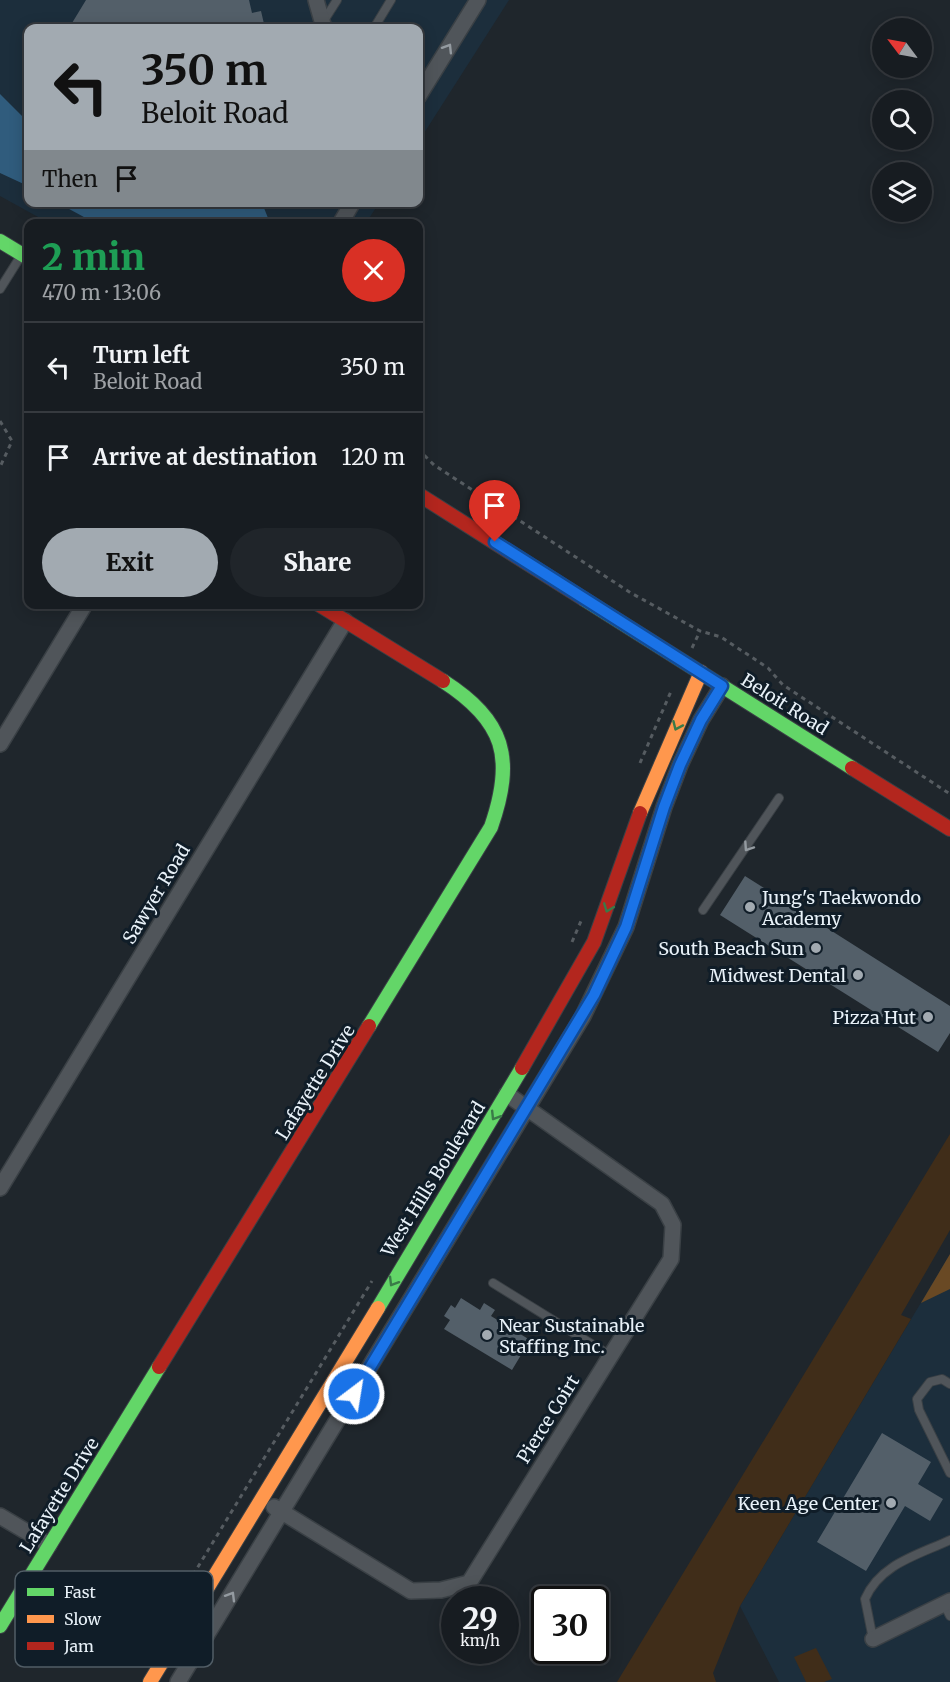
<!DOCTYPE html>
<meta charset="utf-8">
<style>
:root{--surface:#171c21;--page:#20252a;--text:#f1f3f6;--muted:#9ea1a5;--line:#363a3f;--accent:#a2aab1}
body{margin:0;font-family:Merriweather,serif;background:var(--page);color:var(--text);height:100vh;display:flex;flex-direction:column;font-size:22px;white-space:nowrap}
*{box-sizing:border-box;margin:0}
p{font-size:20px;color:var(--muted)}
.icon{flex:none;width:33px;height:33px;fill:none;stroke:currentColor;stroke-width:2;stroke-linecap:round;stroke-linejoin:round}
.map{position:relative;flex:1;overflow:hidden}
.drawer{position:absolute;left:24px;top:219px;width:399px;height:390px;display:flex;flex-direction:column;background:var(--surface);border-radius:12px;box-shadow:0 3px 15px #0003,0 0 0 2px var(--line)}
.drawer>*{flex:none}
.hud{position:absolute;left:24px;top:24px;width:399px;height:183px;border-radius:12px;box-shadow:0 3px 15px #0003,0 0 0 2px var(--line);background:#a2aab1;color:#111;overflow:hidden}
.needle{width:39px;rotate:302deg}
.controls{position:absolute;left:872px;top:18px;display:grid;gap:12px}
.controls a{display:grid;place-items:center;width:60px;height:60px;border-radius:50%;background:var(--surface);box-shadow:0 3px 15px #0003,0 0 0 2px var(--line);font-size:30px}
.speed{position:absolute;left:441px;top:1586px;display:flex;gap:12px;font-size:30px;font-weight:700;text-align:center}
.speed>*{display:grid;place-content:center;width:78px;height:78px;border-radius:50%;background:var(--surface);box-shadow:0 3px 15px #0003,0 0 0 2px var(--line);line-height:1}
.speed small{font-size:15px;font-weight:400}
.speed .limit{border:3px solid #111;border-radius:9px;background:#fff;color:#111}
.pin{position:absolute;display:grid;place-items:center;width:51px;height:51px;color:#fff;margin:-62px -26px;border-radius:50% 50% 50% 0;rotate:-45deg;box-shadow:0 0 6px #0007}
.pin .icon{rotate:45deg}
.me{position:absolute;width:66px;margin:-33px;rotate:31deg;stroke-linejoin:round;filter:drop-shadow(0 0 4px #0008)}
.turn{display:flex;align-items:center;gap:21px;height:126px;padding:0 18px;font-size:27px}
.turn .icon{width:78px;height:78px;stroke-width:2.5}
.turn b{display:block;font-size:42px;line-height:51px}
.then{display:flex;align-items:center;height:57px;padding:0 18px;background:#0003;gap:12px;font-size:22px}
.round{display:grid;place-items:center;flex:none;width:63px;height:63px;border-radius:32px;background:var(--page)}
.head{display:flex;align-items:center;justify-content:space-between;height:102px;padding:0 18px}
h1{font-size:36px;font-weight:800;line-height:45px;color:#1e9e55}
.action{display:flex;gap:12px;margin-top:auto;padding:12px 18px}
.action a{flex:1;height:69px;border-radius:36px;background:var(--accent);color:#111;font-size:24px;font-weight:800;line-height:69px;text-align:center}
.action a+a{background:var(--page);color:var(--text)}
ul{padding:0;list-style:none}
li{display:flex;align-items:center;gap:18px;height:90px;padding:0 18px;border-top:2px solid var(--line)}
li div{flex:1}
li b{display:block;font-size:22px}
li em{font-style:normal}
.map>svg:first-child{display:block}
</style>
<div class="map">
<svg width="950" height="1682" viewBox="0 0 950 1682">
<rect width="100%" height="100%" fill="#1f262c"/>
<path fill="#1c2e3c" d="M0,0h509l-90,141 -1,-113h-390v174l351,1 -13,20h-317l-49,-27z
M950,1254v428h-171l-39,-76z"/>
<path fill="#402d19" d="M950,1134v96l-49,85 10,4 -171,287 -27,67 3,9h-99z
M816,1648l16,31 -8,3h-18l-12,-25z"/>
<path fill="#694924" d="M950,1254v35l-29,14z"/>
<path fill="#305c7d" d="M0,94l28,28v64l-28,-13z
M58,203h204l8,20h-175z"/>
<path fill="#535f69" d="M86,0h163l3,13 9,-2 4,17h-196z
M745,876l205,130v27l-12,19 -218,-137z
M461,1298l19,12 4,-7 11,7 -4,6 39,24 -18,30 -68,-41 6,-9 -6,-4 7,-11 4,3z
M882,1433l49,29 -13,22 25,15 -13,22 -25,-15 -39,65 -49,-29z"/>
<g fill="none" stroke-linecap="round" stroke-linejoin="round">
<g stroke="#3a4045" stroke-width="10">
<path id="lane" d="M323,22l14,-22
M374,28l17,-28
M0,289l22,-35
M703,910l76,-112
M493,1283l118,73
M950,1384l-8,-5 -12,3 -13,17 2,11 31,63
M944,1604l6,12
M873,1639l-8,-40c15,-35 53,-44 85,-59"/>
</g>
<g stroke="#3a4045" stroke-width="18">
<path id="street" d="M316,0l8,28
M418,97l60,-97
M340,224l13,-22
M0,744l85,-140
M0,1188l345,-567
M274,1507l137,84 30,-1 28,-7 202,-324 2,-34 -11,-21 -155,-110
M0,1516l49,29
M873,1639l77,-38
M178,1682l405,-666 43,-89 38,-120 16,-42 21,-45 21,-34"/>
</g>
<g stroke="#3a4045" stroke-width="16">
<path id="fast" d="M0,241l28,17
M584,599l268,169
M369,1026l122,-199c24,-69 14,-106 -48,-146
M378,1308l144,-240
M0,1626l159,-259"/>
</g>
<g stroke="#3a4045" stroke-width="16">
<path id="slow" d="M640,813l61,-141
M150,1682l228,-374"/>
</g>
<g stroke="#3a4045" stroke-width="16">
<path id="jam" d="M418,494l166,105
M318,604l125,77
M852,768l98,61
M522,1068l72,-126 46,-129
M159,1367l210,-341"/>
</g>
<path stroke="#565c61" stroke-width="3" stroke-dasharray="4.5 4.5" stroke-linecap="butt" d="M0,421l12,20 -12,26
M418,449l16,16 197,128 69,38 21,6 47,31 15,17 167,109
M692,648l8,-17
M640,763l32,-74
M572,942l9,-21
M179,1598l193,-317"/>
<use href="#lane" stroke="#50555a" stroke-width="8"/>
<use href="#street" stroke="#50555a" stroke-width="15"/>
<use href="#fast" stroke="#63d668" stroke-width="14"/>
<use href="#slow" stroke="#ff974d" stroke-width="14"/>
<use href="#jam" stroke="#b3261e" stroke-width="14"/>
</g>
<defs><path id="oneway-chevron" d="M-2-3.5L2.5 0L-2 3.5" fill="none" stroke-width="1.6" stroke-linecap="round" stroke-linejoin="round" transform="scale(1.5)"/></defs>
<g stroke="#949ba1">
<use href="#oneway-chevron" transform="translate(448 48) rotate(-58)"/>
<use href="#oneway-chevron" transform="translate(748 847) rotate(124)"/>
<use href="#oneway-chevron" transform="translate(231 1596) rotate(-59)"/>
</g>
<g stroke="#3a7a48">
<use href="#oneway-chevron" transform="translate(677 726) rotate(114)"/>
<use href="#oneway-chevron" transform="translate(608 908) rotate(111)"/>
<use href="#oneway-chevron" transform="translate(495 1116) rotate(122)"/>
<use href="#oneway-chevron" transform="translate(393 1282) rotate(121)"/>
</g>
<g fill="none" stroke-linecap="round" stroke-linejoin="round">
<g stroke="#114b97" stroke-width="15">
<path id="route" d="M354,1394l240,-399 32,-68 38,-120 16,-42 21,-45 21,-34 -227,-144"/>
</g>
<use href="#route" stroke="#1a73e8" stroke-width="10"/>
</g>
<g fill="#a2aab1" stroke="#101d28" stroke-width="2">
<circle cx="750" cy="907" r="6"/>
<circle cx="816" cy="948" r="6"/>
<circle cx="858" cy="975" r="6"/>
<circle cx="928" cy="1017" r="6"/>
<circle cx="487" cy="1335" r="6"/>
<circle cx="891" cy="1503" r="6"/>
</g>
<g text-anchor="middle" dominant-baseline="central" stroke-width="6" stroke-linejoin="round" paint-order="stroke">
<g font-size="18" fill="#e8f1f8" stroke="#101d28">
<text transform="translate(785 704) rotate(32)">Beloit Road</text>
<text transform="translate(156 894) rotate(-59)">Sawyer Road</text>
<text transform="translate(315 1082) rotate(-58)">Lafayette Drive</text>
<text transform="translate(433 1179) rotate(-58)">West Hills Boulevard</text>
<text transform="translate(548 1419) rotate(-58)">Pierce Coirt</text>
<text transform="translate(59 1495) rotate(-58)">Lafayette Drive</text>
</g>
<g font-size="18" fill="#e8f1f8" stroke="#101d28" text-anchor="end">
<text x="762" y="897" text-anchor="start">Jung's Taekwondo<tspan x="762" dy="21">Academy</tspan></text>
<text x="804" y="948">South Beach Sun</text>
<text x="846" y="975">Midwest Dental</text>
<text x="916" y="1017">Pizza Hut</text>
<text x="499" y="1325" text-anchor="start">Near Sustainable<tspan x="499" dy="21">Staffing Inc.</tspan></text>
<text x="879" y="1503">Keen Age Center</text>
</g>
</g>
<rect x="15" y="1571" width="198" height="96" rx="9" fill="#101d28" stroke="#515d66" stroke-width="1.5"/>
<rect x="27" y="1588" width="27" height="8" fill="#63d668"/>
<rect x="27" y="1615" width="27" height="8" fill="#ff974d"/>
<rect x="27" y="1642" width="27" height="8" fill="#b3261e"/>
<g font-size="16" fill="#e8f1f8">
<text x="64" y="1598">Fast</text>
<text x="64" y="1625">Slow</text>
<text x="64" y="1652">Jam</text>
</g>
</svg>
<div class="controls">
<a><svg class="needle" viewBox="-14 -14 28 28"><path d="M0-13l5 13h-10z" fill="#e53935"/><path d="M0 13l5-13h-10z" fill="#9ea1a5"/></svg></a>
<a><svg class="icon" aria-label="search" viewBox="0 0 24 24"><circle cx="10" cy="10" r="6"/><path d="M15 15l6 6"/></svg></a>
<a><svg class="icon" aria-label="layers" viewBox="0 0 24 24"><path d="M12 4l9 5-9 5-9-5zM3 14l9 5 9-5"/></svg></a>
</div>
<div class="speed"><div>29<small>km/h</small></div><div class="limit">30</div></div>
<div class="pin" style="left:495px;top:542px;background:#d93025"><svg class="icon" aria-label="arrive" viewBox="0 0 24 24"><path d="M6 21V4h12l-3 4 3 4H6"/></svg></div>
<svg class="me" style="left:354px;top:1394px" viewBox="-20 -20 40 40"><circle r="17" fill="#1a73e8" stroke="#fff" stroke-width="3"/><path d="M0-11L8 9 0 5-8 9z" fill="#fff"/></svg>
<div class="hud">
<div class="turn"><svg class="icon" aria-label="left" viewBox="0 0 24 24"><path d="M17 20v-9H6M10 6l-5 5 5 5"/></svg><div><b>350 m</b>Beloit Road</div></div>
<div class="then">Then<svg class="icon" aria-label="arrive" viewBox="0 0 24 24"><path d="M6 21V4h12l-3 4 3 4H6"/></svg></div>
</div>
<section class="drawer">
<div class="head"><div><h1>2 min</h1><p>470 m · 13:06</p></div><a class="round" style="background:#d93025;color:#fff"><svg class="icon" aria-label="close" viewBox="0 0 24 24"><path d="M6 6l12 12M18 6L6 18"/></svg></a></div>
<ul>
<li><svg class="icon" aria-label="left" viewBox="0 0 24 24"><path d="M17 20v-9H6M10 6l-5 5 5 5"/></svg><div><b>Turn left</b><p>Beloit Road</p></div><em>350 m</em></li>
<li><svg class="icon" aria-label="arrive" viewBox="0 0 24 24"><path d="M6 21V4h12l-3 4 3 4H6"/></svg><div><b>Arrive at destination</b></div><em>120 m</em></li>
</ul>
<div class="action"><a>Exit</a><a>Share</a></div>
</section>
</div>
